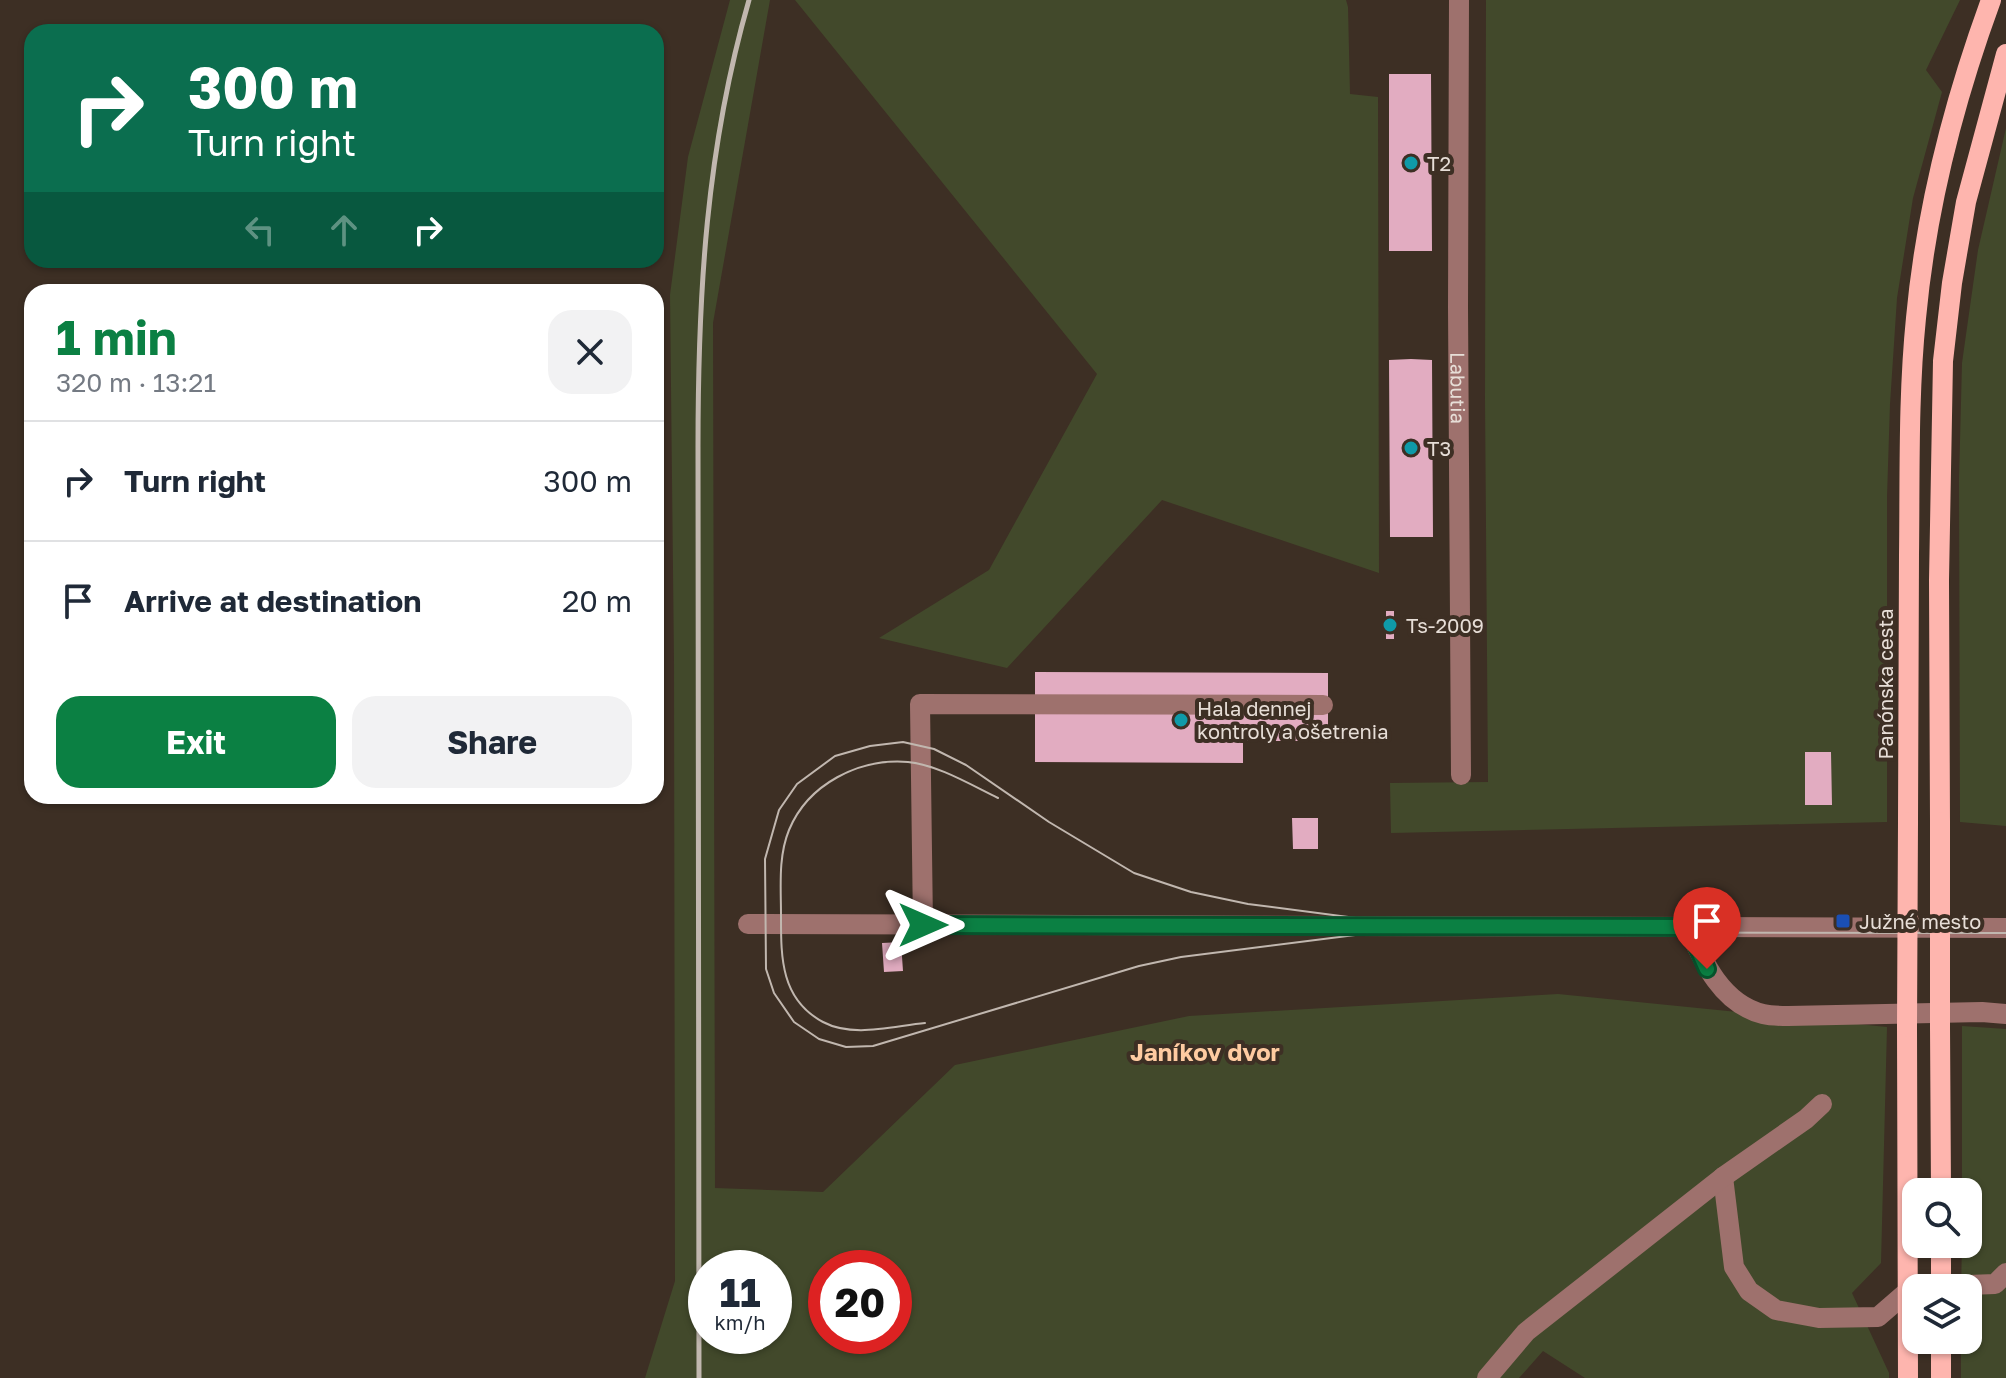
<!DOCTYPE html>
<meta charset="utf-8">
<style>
:root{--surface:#fff;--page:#f2f2f3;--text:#1f2937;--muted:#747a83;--line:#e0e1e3;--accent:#0b8043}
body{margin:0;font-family:"Golos Text",sans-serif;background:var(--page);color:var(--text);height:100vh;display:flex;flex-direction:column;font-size:30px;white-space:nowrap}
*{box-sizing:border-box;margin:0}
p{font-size:26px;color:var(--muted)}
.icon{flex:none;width:44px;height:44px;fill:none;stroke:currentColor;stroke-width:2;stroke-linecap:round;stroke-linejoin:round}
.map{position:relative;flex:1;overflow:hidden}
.sheet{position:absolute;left:24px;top:284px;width:640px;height:520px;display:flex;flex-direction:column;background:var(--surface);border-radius:24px;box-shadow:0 2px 6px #0004}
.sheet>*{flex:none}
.banner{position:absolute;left:24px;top:24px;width:640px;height:244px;border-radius:24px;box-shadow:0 2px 6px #0004;background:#0b6e4f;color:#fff;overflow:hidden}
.tools{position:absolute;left:1902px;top:1178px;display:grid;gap:16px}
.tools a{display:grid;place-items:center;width:80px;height:80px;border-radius:16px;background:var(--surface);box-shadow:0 2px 6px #0004;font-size:40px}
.speed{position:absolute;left:688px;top:1250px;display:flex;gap:16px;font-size:40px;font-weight:700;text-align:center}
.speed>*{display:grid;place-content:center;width:104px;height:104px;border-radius:50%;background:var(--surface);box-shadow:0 2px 6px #0004;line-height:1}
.speed small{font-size:20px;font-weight:400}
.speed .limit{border:12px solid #d22;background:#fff;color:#111}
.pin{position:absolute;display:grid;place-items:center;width:68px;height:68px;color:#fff;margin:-82px -34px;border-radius:50% 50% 50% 0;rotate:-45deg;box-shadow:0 0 8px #0007}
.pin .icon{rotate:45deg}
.me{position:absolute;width:88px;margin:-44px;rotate:90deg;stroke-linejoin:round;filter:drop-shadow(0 0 6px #0008)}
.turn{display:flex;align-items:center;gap:28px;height:168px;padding:0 32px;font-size:36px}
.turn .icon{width:104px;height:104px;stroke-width:2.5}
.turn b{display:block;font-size:56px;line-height:68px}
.lanes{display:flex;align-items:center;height:76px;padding:0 32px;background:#0003;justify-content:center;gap:40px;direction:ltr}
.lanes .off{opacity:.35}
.round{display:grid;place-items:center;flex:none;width:84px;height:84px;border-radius:24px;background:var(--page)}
.overview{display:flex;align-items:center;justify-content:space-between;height:136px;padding:0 32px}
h1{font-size:48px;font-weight:700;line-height:60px;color:var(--accent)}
.action{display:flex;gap:16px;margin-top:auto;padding:16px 32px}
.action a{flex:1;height:92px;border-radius:24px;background:var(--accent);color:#fff;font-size:32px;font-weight:700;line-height:92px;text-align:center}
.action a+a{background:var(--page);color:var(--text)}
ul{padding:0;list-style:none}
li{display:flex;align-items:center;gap:24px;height:120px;padding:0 32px;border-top:2px solid var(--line)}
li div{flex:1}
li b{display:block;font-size:30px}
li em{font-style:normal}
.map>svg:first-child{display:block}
</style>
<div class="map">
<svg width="2006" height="1378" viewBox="0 0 2006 1378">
<rect width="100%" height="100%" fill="#3d2f24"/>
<path fill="#42492b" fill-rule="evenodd" d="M730,0h40l-57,323 2,865 108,4 132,-127 234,-49 369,-22 329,33 -6,236 -29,30 37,80v5h-304l-42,-27 -24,27h-874l30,-97 -1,-620 -4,-366 18,-138zM706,1268h68v68h-68zM826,1268h68v68h-68z
M795,0h551l2,7 2,87 28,3 1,476 -217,-73 -155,168 -128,-30 110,-68 108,-196z
M1486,0h474l-34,70 16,22 -29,106 -16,100 -7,106 -3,93v325l-496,11 -1,-50 98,-1 -3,-383z
M2006,128v698l-46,-4 -1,-341 3,-118 16,-113z
M1962,1026l44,3v349h-45v-38h7v-52h-7l1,-44h6v-52h-6z"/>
<path fill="#e2acc1" d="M1389,74h42l1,177h-43z
M1411,359l21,1 1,177h-43l-1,-177z
M1386,611h8v28h-8z
M1035,672l293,1v68h-85v22l-208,-1z
M1805,752h26l1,53h-27z
M1292,818h26v31h-25z
M901,942l2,29 -19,1 -2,-29z"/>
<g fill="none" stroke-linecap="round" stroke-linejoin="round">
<g stroke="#9e716d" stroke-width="20">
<path id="s1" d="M1459,0l-1,307 3,468"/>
<path d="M748,924l1258,4"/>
<path d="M923,925l-3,-221 403,1"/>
<path d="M1688,927c15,35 34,77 75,87 8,2 17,2 25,2l194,-4 24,2"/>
<path d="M1723,1177l11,90 15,24 27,19 43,8 59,-1 30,-26"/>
<path d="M1941,1286l54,-2 11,-11"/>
<path d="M1487,1378l39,-46 197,-155 83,-58 16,-15"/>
</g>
<path stroke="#feb5ae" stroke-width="20" d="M1908,822c0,-89 1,-178 1,-267 1,-79 -1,-158 7,-237 10,-108 38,-217 75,-318
M1940,822l-1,-242 4,-219 9,-78 14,-81 40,-148
M1907,1027l1,351
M1940,1027l1,165
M1941,1244v44
M1941,1340v38"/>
<path stroke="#c1b7af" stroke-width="2" d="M1379,921l-131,-17 -57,-12 -57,-19 -85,-51 -83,-57 -32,-16 -31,-7 -33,4 -35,10 -38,28 -18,26 -14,49 1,110 8,24 20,29 25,17 27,8 27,-1 266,-80 42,-9 198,-25
M1028,930l280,1
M1368,932l638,1
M925,1023c-32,3 -72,15 -102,-1 -43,-23 -42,-66 -42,-107 0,-28 -3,-58 8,-85 19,-46 70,-72 119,-68 30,3 63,23 90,36"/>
<path stroke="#c1b7af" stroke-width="5" d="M699,1378l-1,-931c0,-153 8,-298 51,-447"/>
<path stroke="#feb5ae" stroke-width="20" d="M1940,822v205
M1907,1027l1,-205"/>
</g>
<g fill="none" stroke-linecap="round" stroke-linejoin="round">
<g stroke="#07532c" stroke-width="20">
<path id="route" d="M923,925l765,2 19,42"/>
</g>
<use href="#route" stroke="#0b8043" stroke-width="14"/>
</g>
<g fill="#0f9aa8" stroke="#3d2f24" stroke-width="3">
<circle cx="1411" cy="163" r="8"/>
<circle cx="1411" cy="448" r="8"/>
<circle cx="1390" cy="625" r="8"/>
<circle cx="1181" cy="720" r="8"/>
</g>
<rect fill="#1a4fb4" stroke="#3d2f24" stroke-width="3" x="1835" y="913" width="16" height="16" rx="4"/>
<g text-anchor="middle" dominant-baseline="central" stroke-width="8" stroke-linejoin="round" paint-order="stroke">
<g font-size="20" fill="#e7ded7" stroke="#3d2f24" text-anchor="start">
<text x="1427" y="163">T2</text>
<text x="1427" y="448">T3</text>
<text x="1406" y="625">Ts-2009</text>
<text x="1197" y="708">Hala dennej<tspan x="1197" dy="23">kontroly a ošetrenia</tspan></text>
<text x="1859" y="921">Južné mesto</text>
</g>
<g font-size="20" fill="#e7ded7" stroke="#3d2f24">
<text stroke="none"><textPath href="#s1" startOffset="388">Labutia</textPath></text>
<text transform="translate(1885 684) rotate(-90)">Panónska cesta</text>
</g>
<g font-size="24" font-weight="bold" fill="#fecba1" stroke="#3d2f24">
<text x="1205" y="1051">Janíkov dvor</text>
</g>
</g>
</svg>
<div class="tools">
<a><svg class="icon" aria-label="search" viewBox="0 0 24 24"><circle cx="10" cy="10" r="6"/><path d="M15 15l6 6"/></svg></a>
<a><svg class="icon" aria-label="layers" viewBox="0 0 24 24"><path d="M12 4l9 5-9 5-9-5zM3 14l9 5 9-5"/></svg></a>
</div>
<div class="speed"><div>11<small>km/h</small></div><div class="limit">20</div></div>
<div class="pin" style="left:1707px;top:969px;background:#d93025"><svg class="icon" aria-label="arrive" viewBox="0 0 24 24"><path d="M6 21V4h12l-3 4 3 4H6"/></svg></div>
<svg class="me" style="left:923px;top:925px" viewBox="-20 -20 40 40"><path d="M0-17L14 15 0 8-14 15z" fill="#0b8043" stroke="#fff" stroke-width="4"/></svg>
<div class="banner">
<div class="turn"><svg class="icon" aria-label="right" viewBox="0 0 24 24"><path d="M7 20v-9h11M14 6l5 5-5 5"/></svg><div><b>300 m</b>Turn right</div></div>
<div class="lanes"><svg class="icon off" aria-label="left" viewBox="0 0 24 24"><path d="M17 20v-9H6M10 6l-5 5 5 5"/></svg><svg class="icon off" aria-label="ahead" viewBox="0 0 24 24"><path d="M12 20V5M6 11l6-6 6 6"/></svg><svg class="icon" aria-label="right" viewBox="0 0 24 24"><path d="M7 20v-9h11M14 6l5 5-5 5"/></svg></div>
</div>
<section class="sheet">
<div class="overview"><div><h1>1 min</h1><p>320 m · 13:21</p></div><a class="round"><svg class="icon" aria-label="close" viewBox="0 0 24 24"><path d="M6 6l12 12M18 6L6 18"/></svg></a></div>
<ul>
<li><svg class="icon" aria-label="right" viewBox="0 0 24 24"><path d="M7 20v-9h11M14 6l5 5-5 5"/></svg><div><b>Turn right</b></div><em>300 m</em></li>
<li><svg class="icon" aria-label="arrive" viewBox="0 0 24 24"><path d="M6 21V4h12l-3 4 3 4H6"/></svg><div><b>Arrive at destination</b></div><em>20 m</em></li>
</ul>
<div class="action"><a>Exit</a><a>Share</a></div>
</section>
</div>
